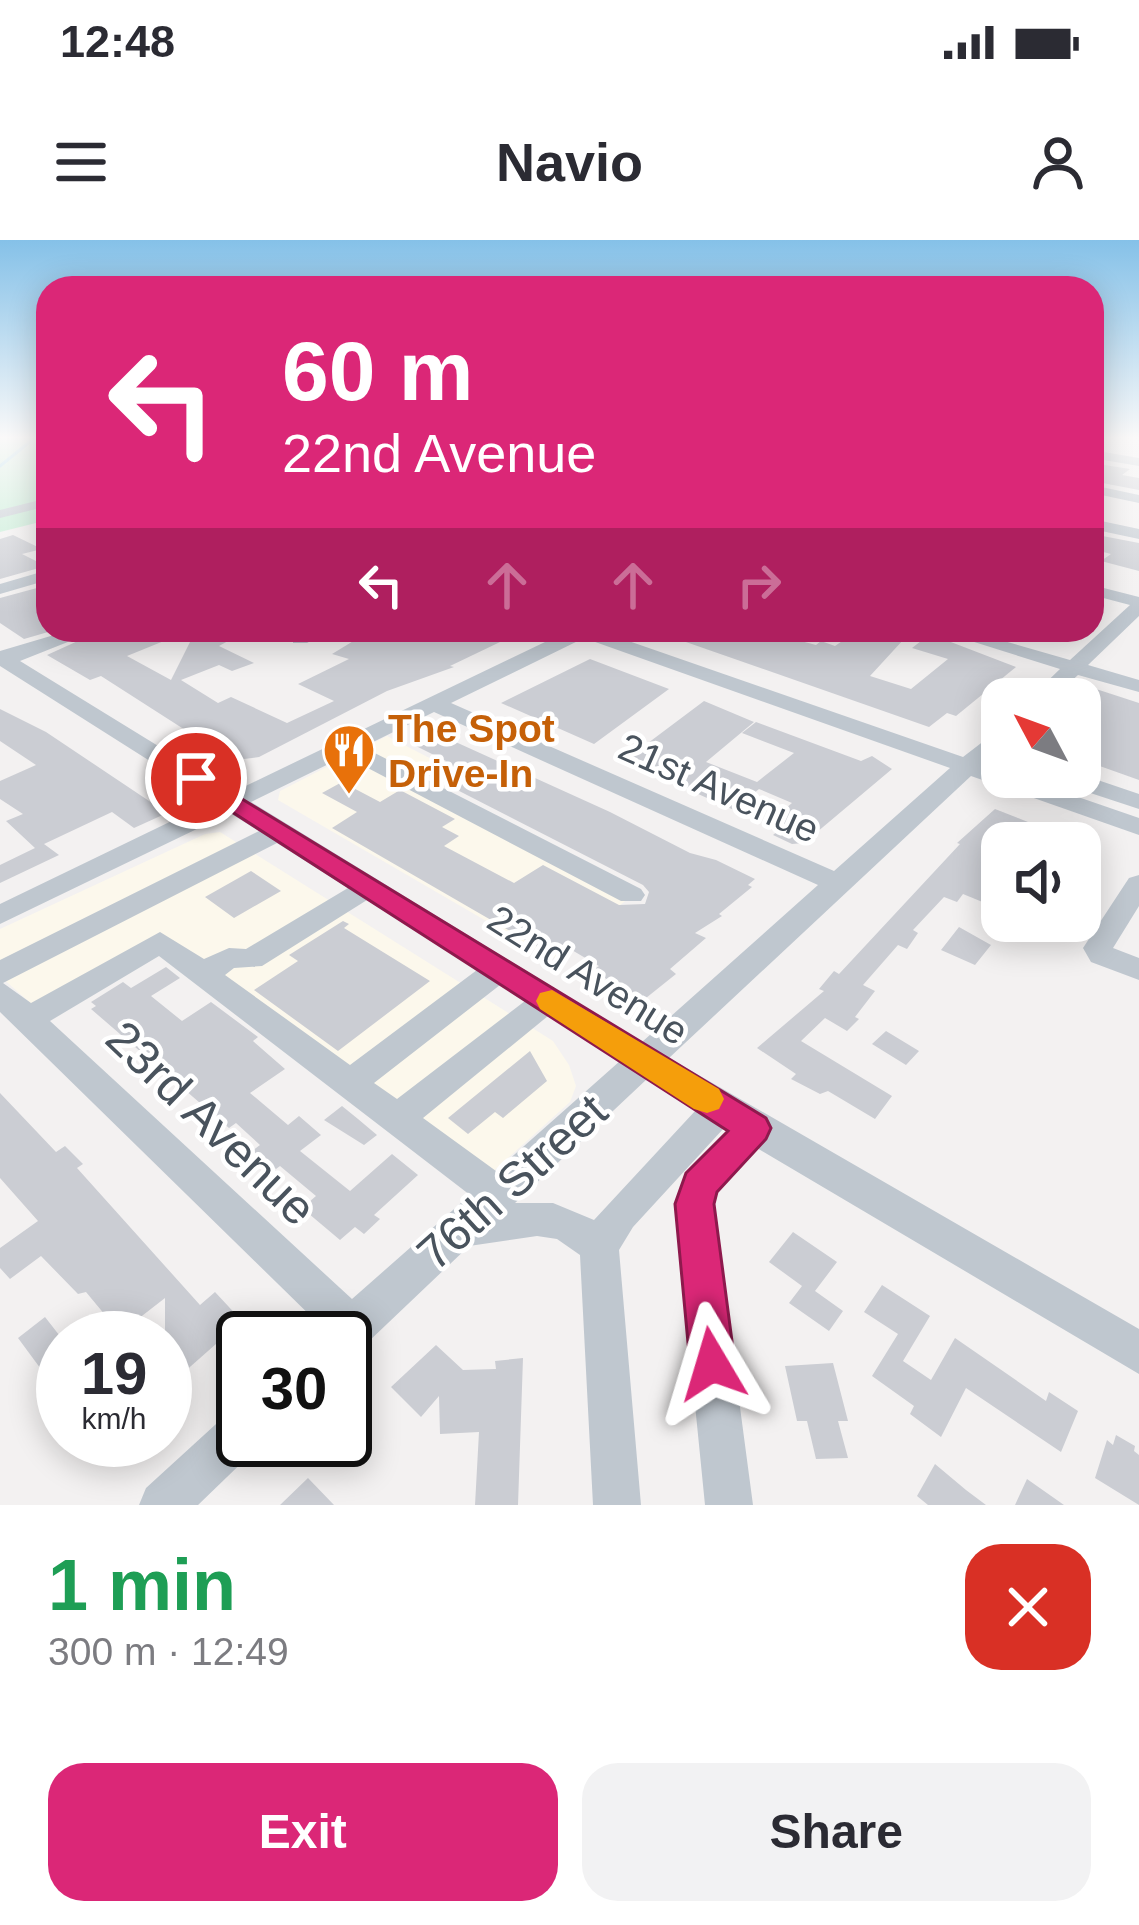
<!DOCTYPE html>
<meta charset="utf-8">
<style>
:root{--surface:#fff;--page:#f2f2f3;--text:#2b2b33;--muted:#7c7c81;--accent:#db2777}
body{margin:0;font-family:Arial,sans-serif;background:var(--page);color:var(--text);height:100vh;display:flex;flex-direction:column;font-size:45px;white-space:nowrap}
*{box-sizing:border-box;margin:0}
p{font-size:39px;color:var(--muted)}
.icon{flex:none;width:66px;height:66px;fill:none;stroke:currentColor;stroke-width:2;stroke-linecap:round;stroke-linejoin:round}
.map{position:relative;height:1265px;overflow:hidden}
.drawer{display:flex;flex-direction:column;background:var(--surface);flex:1}
.drawer>*{flex:none}
.guide{position:absolute;left:36px;top:36px;width:1068px;height:366px;border-radius:36px;box-shadow:0 6px 30px #0003;background:#db2777;color:#fff;overflow:hidden}
.needle{width:78px;rotate:311deg}
.fabs{position:absolute;left:981px;top:438px;display:grid;gap:24px}
.fabs a{display:grid;place-items:center;width:120px;height:120px;border-radius:24px;background:var(--surface);box-shadow:0 6px 30px #0003;font-size:60px}
.speed{position:absolute;left:36px;top:1071px;display:flex;gap:24px;font-size:60px;font-weight:700;text-align:center}
.speed>*{display:grid;place-content:center;width:156px;height:156px;border-radius:50%;background:var(--surface);box-shadow:0 6px 30px #0003;line-height:1}
.speed small{font-size:30px;font-weight:400}
.speed .limit{border:6px solid #111;border-radius:18px;background:#fff;color:#111}
.pin{position:absolute;display:grid;place-items:center;width:102px;height:102px;color:#fff;margin:-51px;border:6px solid #fff;border-radius:50%;box-shadow:0 3px 12px #0007}
.me{position:absolute;width:132px;margin:-66px;rotate:353deg;stroke-linejoin:round;filter:drop-shadow(0 0 9px #0008)}
.turn{display:flex;align-items:center;gap:42px;height:252px;padding:0 48px;font-size:54px}
.turn .icon{width:156px;height:156px;stroke-width:2.5}
.turn b{display:block;font-size:84px;line-height:102px}
.lanes{display:flex;align-items:center;height:114px;padding:0 48px;background:#0003;justify-content:center;gap:60px;direction:ltr}
.lanes .off{opacity:.35}
.round{display:grid;place-items:center;flex:none;width:126px;height:126px;border-radius:36px;background:var(--page)}
.headline{display:flex;align-items:center;justify-content:space-between;height:204px;padding:0 48px}
h1{font-size:72px;font-weight:600;line-height:90px;color:#1e9e55}
.action{display:flex;gap:24px;margin-top:auto;padding:24px 48px}
.action a{flex:1;height:138px;border-radius:36px;background:var(--accent);color:#fff;font-size:48px;font-weight:600;line-height:138px;text-align:center}
.action a+a{background:var(--page);color:var(--text)}
.status{display:flex;justify-content:space-between;align-items:center;height:84px;padding:0 60px;background:var(--surface);direction:ltr}
.status svg{height:33px;fill:currentColor}
header{display:flex;justify-content:space-between;align-items:center;height:156px;padding:0 48px;background:var(--surface);font-size:54px;font-weight:600}
.map>svg:first-child{display:block}
</style>
<div class="status"><b>12:48</b><svg viewBox="0 0 49 12"><path d="M0 12V9h3v3zM5 12V6h3v6zM10 12V3h3v9zM15 12V0h3v12zM26 1h20v11H26zM47 4h2v5h-2z"/></svg></div>
<header><svg class="icon" aria-label="menu" viewBox="0 0 24 24"><path d="M4 6h16M4 12h16M4 18h16"/></svg>Navio<svg class="icon" aria-label="person" viewBox="0 0 24 24"><circle cx="12" cy="8" r="4"/><path d="M4 21q1-7 8-7t8 7"/></svg></header>
<div class="map">
<svg width="1139" height="1265" viewBox="0 0 1139 1265">
<rect width="100%" height="100%" fill="#f3f1f1"/>
<path fill="#fcf8ec" d="M387,496l54,28 -34,18 222,116 -77,61 -274,-159 2,-9z
M220,592l333,209 16,24 7,21 -6,16 -84,76 -322,-242 -128,72 -36,-32v-47l205,-95z"/>
<path fill="#c2eed4" d="M0,196h48v84l-48,12z"/>
<g fill="none" stroke-linecap="round" stroke-linejoin="round">
<path stroke="#91d4e9" stroke-width="3" d="M0,226l37,-30"/>
</g>
<path fill="#cbcdd3" d="M1092,223l38,6 -8,6 17,3v12l-47,-9 9,-8 -9,-1z
M1092,294l47,9v28l-38,-10 10,-7 -19,-5z
M13,295l29,14 -20,5 24,12 -46,13v-40z
M48,345v45h7l-31,9 -24,-16v-25z
M102,390h89l-64,26 44,24 25,-50h52l-29,16 35,17 -22,8 -13,-6 -38,15 37,23 13,-6 56,26 47,-22 -36,-17 51,-25 -17,-5 23,-14 -19,-10h189l-75,36 4,1 -67,24 -128,66 -15,2 -51,-24 -92,-59 -11,4 -43,-25z
M664,390h41l25,8 14,-8h15l57,15 5,-4 14,5 23,-16h18l28,9 -34,37 41,13 37,-30 -36,-11 18,-14 86,33 -60,49 -9,-3 -18,14 -266,-93z
M590,419l79,30 -75,55 -93,-41z
M1093,448l46,15v77l-59,-21v-7l17,-17 -17,-5v-31z
M704,461l50,21 -48,40 51,20 37,-29 -52,-20 14,-11 105,39 11,-5 20,13 -88,74 -12,1 -19,-9 6,-5 -12,-6 25,-21 -33,-14 -25,21 -110,-49z
M0,469l46,23 121,81 -33,15 -22,-16 -68,32 15,11 -59,28v-18l35,-17 -29,-27 17,-7 -23,-15v-18l36,-16 -36,-24z
M438,494l172,78 80,41 26,7 39,19 -7,6 4,2 -33,27 3,2 -27,17 11,5 -36,31 6,5 -35,28 -48,-32 6,-4 -34,-20 -12,10 -221,-128 25,-16 -35,-19 20,-11 38,20 20,-12 55,29 -13,8 17,9 -15,10 70,37 29,-18 76,40 26,-1 4,-12 -6,-7 -219,-112 22,-12 -30,-15z
M995,569l86,34h-46l-18,-9 -15,9v67l-39,-16 -6,8 -13,-5 -31,33 5,3 -11,16 -9,-4 -35,40 12,6 -20,26 4,2 -12,12 -22,-13 -24,23 91,55 -17,23 -47,-28 -8,3 -29,-15 5,-5 -39,-26 67,-57 -5,-2 15,-18 5,3 121,-130 -3,-1z
M251,631l30,20 -47,27 -29,-21z
M343,681l6,3 -5,4 86,53 -92,70 -84,-61 44,-29 -9,-6z
M959,687l32,18 -16,20 -34,-15z
M166,727l14,11 -29,18 31,25 29,-19 47,35 -5,4 32,28 -35,24 38,32 11,-9 22,19 -21,16 50,40 42,-37 26,21 -44,40 6,4 -16,15 -9,-7 -15,13 -38,-32 14,-12 -36,-30 -4,3 -9,-8 -8,6 -12,-12 13,-10 -24,-22 -7,5 -138,-119 5,-3 -5,-4 32,-20 8,6z
M886,791l33,20 -13,14 -34,-21z
M530,811l17,30 -44,37 -8,-6 -27,22 -20,-16z
M0,853l56,59 9,-6 18,18 -6,4 123,137 15,-13 27,29 -77,68v-91l-45,35 -34,-41 -8,2 -37,-38 -31,23 -10,-11v-20l38,-27 -38,-43z
M342,866l16,13 19,16 -13,10 -40,-25z
M793,992l44,30 -22,29 28,20 -14,20 -40,-28 13,-17 -33,-24z
M882,1045l48,31 -27,45 28,19 24,-42 91,63 3,-9 29,19 -17,41 -95,-64 -25,49 -31,-23 4,-8 -42,-30 26,-42 -34,-22z
M45,1077l18,23v59l-45,-61z
M436,1105l27,25 33,-1 -1,-8 28,-3 -5,147h-43l4,-73 -39,2 -1,-38 -18,21 -30,-30z
M833,1123l15,58h-10l10,37 -32,1 -9,-38h-10l-12,-55z
M1116,1195l19,11 -1,5 5,4v50l-44,-27 12,-38 6,5z
M935,1224l31,26 20,15h-58l-11,-9z
M308,1238l26,27h-54z
M1027,1239l37,26h-49z"/>
<g fill="none" stroke-linecap="round" stroke-linejoin="round">
<path fill="#bfc7cf" fill-rule="evenodd" d="M1092,210l47,8v8l-47,-8z
M1092,245l47,10v8l-47,-10z
M48,258v8l-48,12v-8z
M1092,279l47,10v10l-47,-10z
M48,330v10l-48,14v-10z
M1092,345l47,12v19l-51,49 51,15v12l-61,-17 -26,24h-23l31,-30 -124,-39h30l104,30 60,-55 -38,-10z
M71,390h27l-78,31 213,131 337,-162h27l366,127 39,-30v19l-19,18 19,7v6h18l119,41v17l-168,-59 -302,282 470,271v45l-382,-226 -40,44 -4,12 40,301h-48l-30,-301 12,-31 41,-43 -4,-2 -91,99 -14,23 22,255h-48l-13,-250 -23,-16 -20,-3 -68,10 -102,97 -22,14v-19h-26l4,-10 -323,-316v-52l259,-129 -29,-18 -230,111v-20l213,-103 -213,-135v-15zM584,398l366,130 -116,103 -383,-168zM434,472l384,173 -176,157 -391,-240 94,-46 276,145h20l4,-6 -4,-6 -278,-142zM277,603l71,45 -102,61 -17,-1 -25,11 -44,-27 -129,71 -28,-20zM367,660l110,70 -127,95 -125,-90 9,-7 28,-2zM159,716l311,239 -118,104 -302,-278zM500,745l25,16 -128,98 -23,-16zM548,776l72,45 -124,110 -73,-53zM647,839l49,31 -102,110 -41,-17h-38z
M306,390h26l-25,13h-14v-8z
M1080,534l59,20v15l-82,-27 -4,-5z
M1139,635v31l-26,42 26,10v22l-48,-18 -8,-14 46,-70z
M243,1167v33h19l-3,6 -61,59h-59l7,-17 81,-74z"/>
</g>
<linearGradient id="sky" x2="0" y2="1"><stop stop-color="#85c1e8"/><stop offset="0.53" stop-color="#faf9f9"/><stop offset="1" stop-color="#faf9f9" stop-opacity="0"/></linearGradient>
<rect width="1139" height="373" fill="url(#sky)"/>
<path fill="#db2777" stroke="#8e194d" stroke-width="3" d="M196,531l570,347 5,10 -5,11 -49,53 -3,12 21,160 -7,15 -16,7 -15,-7 -7,-15 -15,-160 11,-31 42,-42 -541,-348 -3,-5z"/>
<path fill="#f59e0b" d="M552,750l167,99 5,10 -5,10 -12,4 -13,-4 -154,-100 -4,-8 4,-8z"/>
<defs>
<g id="restaurant-pin" transform="scale(2.7)"><path d="M0 17L-7.5 6A9.5 9.5 0 1 1 7.5 6Z" fill="#e8710a" stroke="#fff"/><path d="M-5-6h1v4h1v-4h1v4h1v-4h1v5L-1.5 .5V6h-2V.5L-5-1ZM5-6V6H3V1.5H1.5Q1.5-4 5-6Z" fill="#fff"/></g>
</defs>
<g fill-rule="evenodd">
<use href="#restaurant-pin" x="349" y="510"/>
</g>
<g text-anchor="middle" dominant-baseline="central" stroke-width="9" stroke-linejoin="round" paint-order="stroke">
<g font-size="39" font-weight="bold" fill="#c56008" stroke="#fff" text-anchor="start">
<text x="388" y="488">The Spot<tspan x="388" dy="45">Drive-In</tspan></text>
</g>
<g font-size="39" fill="#49535d" stroke="#fff">
<text transform="translate(719 548) rotate(24)">21st Avenue</text>
<text transform="translate(588 735) rotate(32)">22nd Avenue</text>
</g>
<g font-size="48" fill="#49535d" stroke="#fff">
<text transform="translate(211 883) rotate(44)">23rd Avenue</text>
<text transform="translate(512 942) rotate(-42)">76th Street</text>
</g>
</g>
</svg>
<div class="fabs">
<a><svg class="needle" viewBox="-14 -14 28 28"><path d="M0-13l5 13h-10z" fill="#e53935"/><path d="M0 13l5-13h-10z" fill="#7c7c81"/></svg></a>
<a><svg class="icon" aria-label="sound" viewBox="0 0 24 24"><path d="M4 9h4l5-4v14l-5-4H4zM17 9q2 3 0 6"/></svg></a>
</div>
<div class="speed"><div>19<small>km/h</small></div><div class="limit">30</div></div>
<div class="pin" style="left:196px;top:538px;background:#d93025"><svg class="icon" aria-label="arrive" viewBox="0 0 24 24"><path d="M6 21V4h12l-3 4 3 4H6"/></svg></div>
<svg class="me" style="left:712px;top:1124px" viewBox="-20 -20 40 40"><path d="M0-17L14 15 0 8-14 15z" fill="#db2777" stroke="#fff" stroke-width="4"/></svg>
<div class="guide">
<div class="turn"><svg class="icon" aria-label="left" viewBox="0 0 24 24"><path d="M17 20v-9H6M10 6l-5 5 5 5"/></svg><div><b>60 m</b>22nd Avenue</div></div>
<div class="lanes"><svg class="icon" aria-label="left" viewBox="0 0 24 24"><path d="M17 20v-9H6M10 6l-5 5 5 5"/></svg><svg class="icon off" aria-label="ahead" viewBox="0 0 24 24"><path d="M12 20V5M6 11l6-6 6 6"/></svg><svg class="icon off" aria-label="ahead" viewBox="0 0 24 24"><path d="M12 20V5M6 11l6-6 6 6"/></svg><svg class="icon off" aria-label="right" viewBox="0 0 24 24"><path d="M7 20v-9h11M14 6l5 5-5 5"/></svg></div>
</div>
</div>
<section class="drawer">
<div class="headline"><div><h1>1 min</h1><p>300 m · 12:49</p></div><a class="round" style="background:#d93025;color:#fff"><svg class="icon" aria-label="close" viewBox="0 0 24 24"><path d="M6 6l12 12M18 6L6 18"/></svg></a></div>
<div class="action"><a>Exit</a><a>Share</a></div>
</section>
